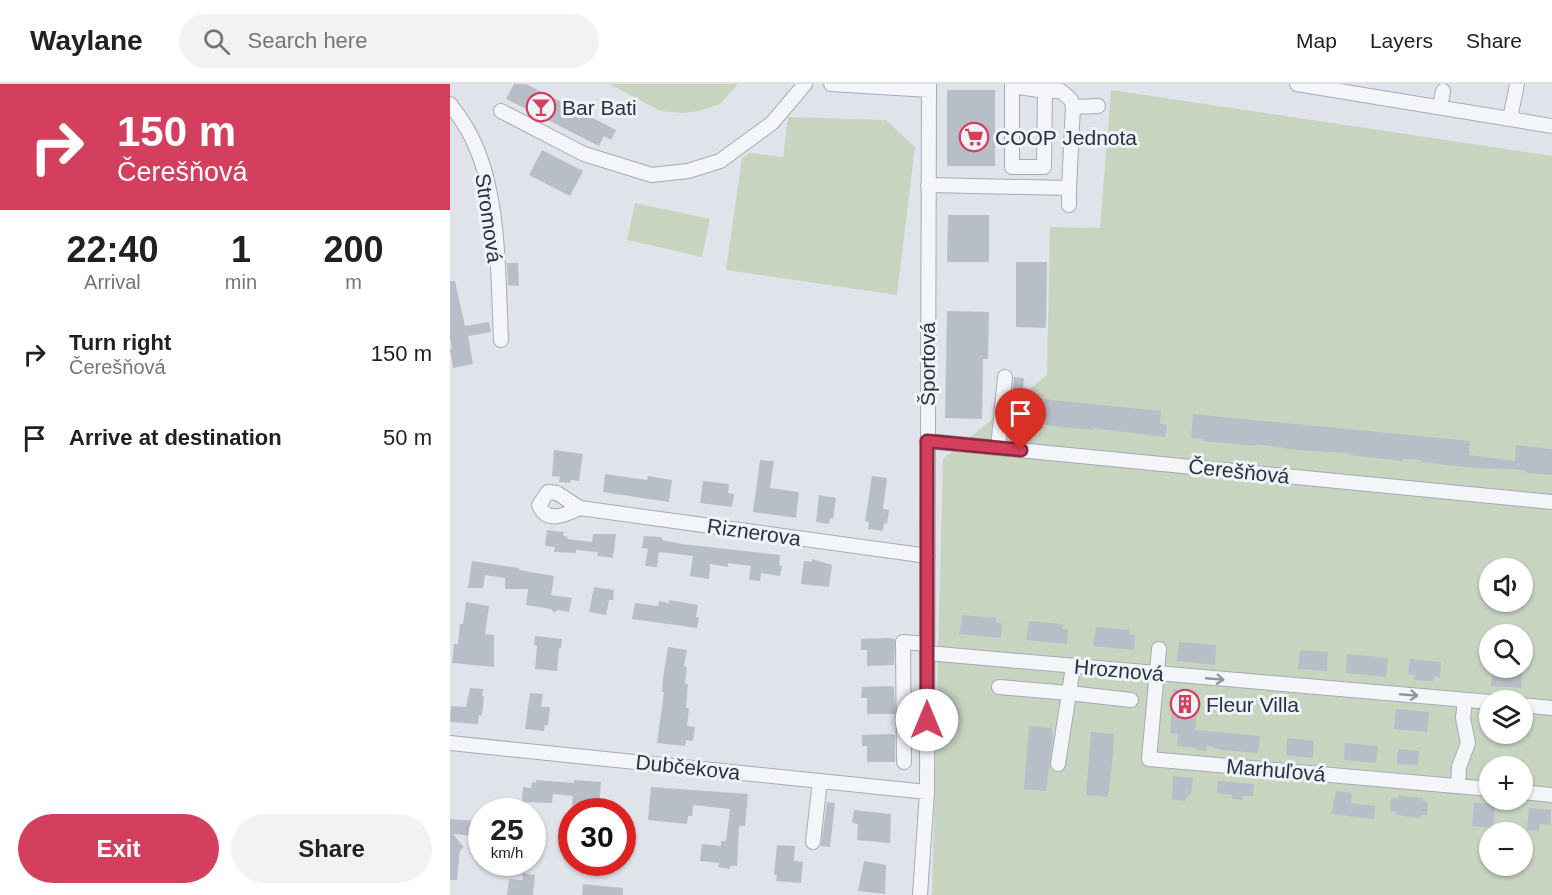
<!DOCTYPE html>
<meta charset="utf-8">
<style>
:root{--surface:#fff;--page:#f2f2f2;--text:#202124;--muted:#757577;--line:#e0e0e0;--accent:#d53f5e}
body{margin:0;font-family:Helvetica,sans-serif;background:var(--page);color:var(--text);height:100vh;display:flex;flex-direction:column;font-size:22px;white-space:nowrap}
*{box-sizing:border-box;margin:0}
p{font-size:20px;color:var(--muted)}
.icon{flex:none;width:33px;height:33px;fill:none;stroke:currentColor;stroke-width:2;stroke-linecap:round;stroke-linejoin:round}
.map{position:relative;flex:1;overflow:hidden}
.panel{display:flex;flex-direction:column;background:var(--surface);width:450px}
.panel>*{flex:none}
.banner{background:#d53f5e;color:#fff;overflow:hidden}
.fabs{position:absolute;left:1029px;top:474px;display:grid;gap:12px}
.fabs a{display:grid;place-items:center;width:54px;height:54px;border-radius:50%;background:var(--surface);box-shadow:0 2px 4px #0004;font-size:30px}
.speed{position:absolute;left:18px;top:714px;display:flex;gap:12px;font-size:30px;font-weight:700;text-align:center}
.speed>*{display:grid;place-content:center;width:78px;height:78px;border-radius:50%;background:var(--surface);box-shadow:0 2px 4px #0004;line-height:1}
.speed small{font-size:15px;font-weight:400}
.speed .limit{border:9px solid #d22;background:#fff;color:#111}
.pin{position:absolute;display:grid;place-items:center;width:51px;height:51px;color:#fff;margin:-62px -26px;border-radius:50% 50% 50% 0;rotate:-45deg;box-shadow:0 0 6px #0007}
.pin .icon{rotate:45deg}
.me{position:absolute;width:66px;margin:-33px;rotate:0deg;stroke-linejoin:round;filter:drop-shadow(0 0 4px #0008)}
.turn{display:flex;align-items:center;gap:21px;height:126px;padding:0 18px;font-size:27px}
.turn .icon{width:78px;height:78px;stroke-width:2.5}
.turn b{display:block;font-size:42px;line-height:51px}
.eta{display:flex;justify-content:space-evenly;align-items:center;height:102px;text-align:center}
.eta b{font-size:36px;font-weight:700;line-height:42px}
.button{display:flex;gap:12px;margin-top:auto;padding:12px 18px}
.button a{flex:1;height:69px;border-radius:36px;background:var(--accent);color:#fff;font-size:24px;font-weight:700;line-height:69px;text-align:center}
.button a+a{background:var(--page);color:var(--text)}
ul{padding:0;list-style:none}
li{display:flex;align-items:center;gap:18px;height:84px;padding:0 18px}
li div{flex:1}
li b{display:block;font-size:22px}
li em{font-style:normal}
header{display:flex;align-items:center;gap:36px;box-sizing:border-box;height:84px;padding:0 30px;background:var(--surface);border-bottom:2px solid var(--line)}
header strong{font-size:28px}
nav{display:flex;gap:33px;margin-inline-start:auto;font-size:21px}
.search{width:420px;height:54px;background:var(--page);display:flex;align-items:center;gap:15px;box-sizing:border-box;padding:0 21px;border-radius:33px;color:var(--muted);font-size:22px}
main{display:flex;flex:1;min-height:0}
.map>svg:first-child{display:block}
</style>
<header>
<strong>Waylane</strong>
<div class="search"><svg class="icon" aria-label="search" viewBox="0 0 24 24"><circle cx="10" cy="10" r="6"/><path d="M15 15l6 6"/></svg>Search here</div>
<nav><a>Map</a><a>Layers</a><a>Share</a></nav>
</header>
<main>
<section class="panel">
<div class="banner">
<div class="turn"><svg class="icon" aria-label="right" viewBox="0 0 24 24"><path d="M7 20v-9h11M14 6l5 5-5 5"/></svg><div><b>150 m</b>Čerešňová</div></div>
</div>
<div class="eta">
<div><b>22:40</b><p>Arrival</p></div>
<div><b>1</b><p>min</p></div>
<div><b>200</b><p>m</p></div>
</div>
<ul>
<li><svg class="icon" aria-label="right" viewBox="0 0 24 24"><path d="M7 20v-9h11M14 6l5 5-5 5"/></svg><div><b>Turn right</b><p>Čerešňová</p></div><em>150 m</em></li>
<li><svg class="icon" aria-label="arrive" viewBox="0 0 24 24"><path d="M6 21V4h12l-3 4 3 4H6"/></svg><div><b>Arrive at destination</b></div><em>50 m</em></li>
</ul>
<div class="button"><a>Exit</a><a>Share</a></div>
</section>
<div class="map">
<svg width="1102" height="811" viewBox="0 0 1102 811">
<rect width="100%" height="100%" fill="#e0e4ea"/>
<path fill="#c7d4c0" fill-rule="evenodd" d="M159,0h129l-18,20 -20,7 -17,2 -22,-2z
M661,6l441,66v739h-620l11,-436 104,-84 3,-148 50,1zM1040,484h32v34h-32zM1040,550h32v34h-32zM1040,616h32v34h-32zM1040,682h32v34h-32zM1040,748h32v34h-32z
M338,33l98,3 29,27 -18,148 -171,-25 16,-112 8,-5 33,4z
M185,119l75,16 -8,38 -75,-17z"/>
<path fill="#b7bec7" d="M64,0h12l90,46 -5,10 -7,-4 -5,10 -93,-47z
M497,6h48v76h-48z
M92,66l41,21 -13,25 -41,-21z
M498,131h41v47h-42z
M566,178h31l-1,66 -30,-1z
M57,179h11l1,23 -11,-1z
M0,197h5l10,45 24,-4 2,10 -23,4 5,28 -20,4 -3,-19h2l-2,-10z
M497,227l42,1 -1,47h-5l-1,60 -37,-1z
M564,293l10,1 -2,19 139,14 -1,13 7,1 -2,12 -72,-9v2l-32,-3 -41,-6 -1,5 -10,-1z
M743,330l277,27 -1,14 46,6 1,-16 36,4v26l-26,-2v-2l-12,-2 -39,-1 -54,-6 1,-2 -20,-1v2l-53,-6v-2l-52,-3 -41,-6v2l-53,-5v-2l-12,-1z
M104,366l29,4 -4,27 -8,-1 -1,3 -11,-1 1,-5 -8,-1z
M310,376l14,1 -4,27 29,4 -3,26 -43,-6z
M155,390l42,6 1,-4 24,4 -3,22 -66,-10z
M422,392l15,2 -4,31 6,1 -2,14 -3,-1 -1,8 -15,-2 1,-7 -4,-1z
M253,397l26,3 -1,9 6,1 -2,13 -32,-4z
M369,411l17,3 -3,21 -3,-1 -1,6 -13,-2z
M97,446l17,2 -1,4 5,1 -1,2 25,3 1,-8h23l-3,24 -16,-2 1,-4 -22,-2v3l-22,-1 1,-5 -10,-1z
M194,452l18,1v3l20,4 98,11 -1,10 3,1 -2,10 -19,-3 -1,8 -11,-1 2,-14 -23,-3v4l-18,-3 -1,15 -19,-3 3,-20 -34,-4 -2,15 -12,-1 3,-17 -6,-1z
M362,475l20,6 -3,22 -28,-3 3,-23 8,1z
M22,477l47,7v2l35,6 -3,19 21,3 -3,14 -11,-2 -4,3 -3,-4 -25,-4 2,-16h-23v-11l-20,-3 -2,13h-15z
M144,503l20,3 -1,10h-4l-3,15 -17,-3z
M219,516l29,5 -2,12h3l-2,11 -65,-9 3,-16 23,3 1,-5 10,2z
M16,518l23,4 -4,28 9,1v32l-42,-4 2,-19h4l2,-20h3z
M513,531l33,3v5h6l-1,15 -42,-4z
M579,537l34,3 -1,5h6l-1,15 -41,-4z
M646,543l34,3 -1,5h6l-1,15 -41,-4z
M85,552l27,3 -1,9h-2l-2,23 -22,-2 2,-23 -3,-1z
M439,554l6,1 -1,26 -27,1v-16h-6v-11z
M729,558l37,3 -1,20 -38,-4z
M218,563l19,3 -3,16 3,1 -2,17h3l-2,24h3l-2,18 8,1 -2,14 -7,-1 -1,6 -28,-3 7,-51h-2l1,-14z
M850,566l28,2 -1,19 -29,-2z
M897,570l41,4 -2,19 -40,-4z
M960,575l31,3 -1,15 -6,-1 -1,5 -19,-1 1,-5 -7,-1z
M1043,584l30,1 -2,19 -30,-2z
M439,602l5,1 1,27h-28v-16h-6l1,-11z
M20,604l13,1 -1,7h2l-2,20 -3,-1 -1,9 -28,-2 1,-16 15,1z
M723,605l17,2v2l9,1 -4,36 65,6 -2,17 -37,-3 -14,-5 -1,6 -9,-1v-2l-20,-2 1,-12 -8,-1z
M80,609l13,1 -2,13h9l-2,18h-3l-1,6 -19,-2z
M946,625l33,3 -2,20 -33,-3z
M579,642l22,2 2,9 -7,54 -22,-2z
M641,648l23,2 -1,21 -5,42 -22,-2z
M440,650l5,1v27h-28v-16h-5v-11z
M837,654l27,3 -1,17 -27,-3z
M895,659l33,3 -2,17 -32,-3z
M948,665l21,2 -1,14 -21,-1z
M723,692l20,2 -2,16 -4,2 -2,5 -13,-2z
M86,696l38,3v-3l27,2 -2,30h-28l2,-16 -20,-2 -1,9 -30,-1 1,-15 8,1 1,-6 4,1z
M768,697l36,3 -1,12h-10l-1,4 -10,-1v-4l-15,-2z
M201,703l97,7 -3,32h-6l-2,40h-7v3l-12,-2 1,-4 -19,-2 2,-17 19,2v-5h5l4,-32 -37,-4 -1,11h-4l-1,8 -39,-4z
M886,707l16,2 -1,10 24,3 -1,13 -43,-5z
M948,712l25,2 -1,3 6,1 -1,13h-6v3l-25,-3 1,-3h-7l1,-14 7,1z
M377,718l8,1 -5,44 -9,-1z
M1024,719l21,1 -2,24 -21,-2z
M1079,724l22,2 -1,15 -10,-1 -1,7 -12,-1z
M404,726l37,4 -1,29 -33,-3 1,-16 -6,-1z
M0,735l25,2 -2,15 -20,-2 11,13 -4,3 -3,30h-7z
M327,761l18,1 -1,15 9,1 -2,21 -25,-2 1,-6h-3z
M414,777l22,4 -1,29 -27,-3z
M72,789l13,2 -2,20h-26l2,-16 14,1z
M133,800l40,4v7h-41z"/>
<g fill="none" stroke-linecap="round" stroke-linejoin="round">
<g stroke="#a5abb4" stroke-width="16">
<path id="minor" d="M381,0l98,6
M847,0l255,42
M0,20c10,13 20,28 26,43 24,56 22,132 25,193
M623,23l25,-1
M990,23l3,-16
M51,27l83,43 68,21 36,-4 32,-10 52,-38 33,-39
M1060,35l7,-35
M478,101l141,3 4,-81 -2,-7 -10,-9h-16l-1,76h-32v-81l33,5
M619,121v-17
M477,357l625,61
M548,364l7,-71
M130,424c-15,7 -33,16 -41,-3l9,-13 9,1 23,15 348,48
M709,565l-10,110 341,30
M477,569l563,49
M549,603l70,6 4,-27
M1072,621l30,3
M0,659l477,49
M454,678l-1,-120 24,2
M608,680l11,-71 62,7
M1008,702l1,-19 9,-24 -5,-25 2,-18
M1072,708l30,3
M363,758l7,-61
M470,811l7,-103 2,-708"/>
</g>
<use href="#minor" stroke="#f3f5f8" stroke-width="14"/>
</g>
<defs><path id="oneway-shaft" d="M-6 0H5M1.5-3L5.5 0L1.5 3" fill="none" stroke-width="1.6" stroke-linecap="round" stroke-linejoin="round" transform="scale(1.5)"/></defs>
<g stroke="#8e949d">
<use href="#oneway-shaft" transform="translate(765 595) rotate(5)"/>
<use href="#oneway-shaft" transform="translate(959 611) rotate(5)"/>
</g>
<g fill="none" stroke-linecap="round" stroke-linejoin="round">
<g stroke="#8a293d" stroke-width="15">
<path id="route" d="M477,636v-279l94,9"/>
</g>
<use href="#route" stroke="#d53f5e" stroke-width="10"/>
</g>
<defs>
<g id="bar-ring" transform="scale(1.5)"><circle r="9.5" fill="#eff3f7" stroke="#d53f5e" stroke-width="1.5"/><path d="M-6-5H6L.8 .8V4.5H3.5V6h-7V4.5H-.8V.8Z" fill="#d53f5e"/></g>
<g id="supermarket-ring" transform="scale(1.5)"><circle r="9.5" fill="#eff3f7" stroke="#d53f5e" stroke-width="1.5"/><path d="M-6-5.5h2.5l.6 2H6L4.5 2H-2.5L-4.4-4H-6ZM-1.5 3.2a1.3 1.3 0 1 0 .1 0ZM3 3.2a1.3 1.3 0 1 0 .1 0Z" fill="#d53f5e"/></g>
<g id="building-ring" transform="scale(1.5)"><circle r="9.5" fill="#eff3f7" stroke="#d53f5e" stroke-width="1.5"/><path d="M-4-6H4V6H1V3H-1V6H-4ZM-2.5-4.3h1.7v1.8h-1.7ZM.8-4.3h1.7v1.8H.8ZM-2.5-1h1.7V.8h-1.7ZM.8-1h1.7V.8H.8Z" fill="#d53f5e"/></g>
</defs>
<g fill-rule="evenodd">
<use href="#bar-ring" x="91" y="23"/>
<use href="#supermarket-ring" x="524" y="53"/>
<use href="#building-ring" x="735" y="620"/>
</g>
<g text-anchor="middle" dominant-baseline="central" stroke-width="6" stroke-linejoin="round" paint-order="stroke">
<g font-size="21" fill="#283342" stroke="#eff3f7" text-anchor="start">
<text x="112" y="23">Bar Bati</text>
<text x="545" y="53">COOP Jednota</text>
<text x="756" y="620">Fleur Villa</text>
</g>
<g font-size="21" fill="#283342" stroke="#eff3f7">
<text transform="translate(39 134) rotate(82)">Stromová</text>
<text transform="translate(477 280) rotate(-90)">Športová</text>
<text transform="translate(789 387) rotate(6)">Čerešňová</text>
<text transform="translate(304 448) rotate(8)">Riznerova</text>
<text transform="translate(669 586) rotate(5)">Hroznová</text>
<text transform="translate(238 683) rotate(6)">Dubčekova</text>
<text transform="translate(826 686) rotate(5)">Marhuľová</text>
</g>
</g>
</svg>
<div class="fabs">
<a><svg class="icon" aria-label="sound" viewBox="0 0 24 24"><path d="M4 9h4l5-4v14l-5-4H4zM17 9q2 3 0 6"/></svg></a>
<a><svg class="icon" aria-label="search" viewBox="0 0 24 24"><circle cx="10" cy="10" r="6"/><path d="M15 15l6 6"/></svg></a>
<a><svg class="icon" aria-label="layers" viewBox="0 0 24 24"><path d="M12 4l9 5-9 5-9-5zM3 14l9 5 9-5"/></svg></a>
<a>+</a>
<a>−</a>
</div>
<div class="speed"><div>25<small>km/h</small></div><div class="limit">30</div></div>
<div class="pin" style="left:571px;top:366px;background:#d93025"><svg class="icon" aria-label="arrive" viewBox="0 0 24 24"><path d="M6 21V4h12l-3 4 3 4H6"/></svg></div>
<svg class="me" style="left:477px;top:636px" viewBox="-20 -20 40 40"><circle r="19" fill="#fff"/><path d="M0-13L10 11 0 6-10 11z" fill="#d53f5e"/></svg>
</div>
</main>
